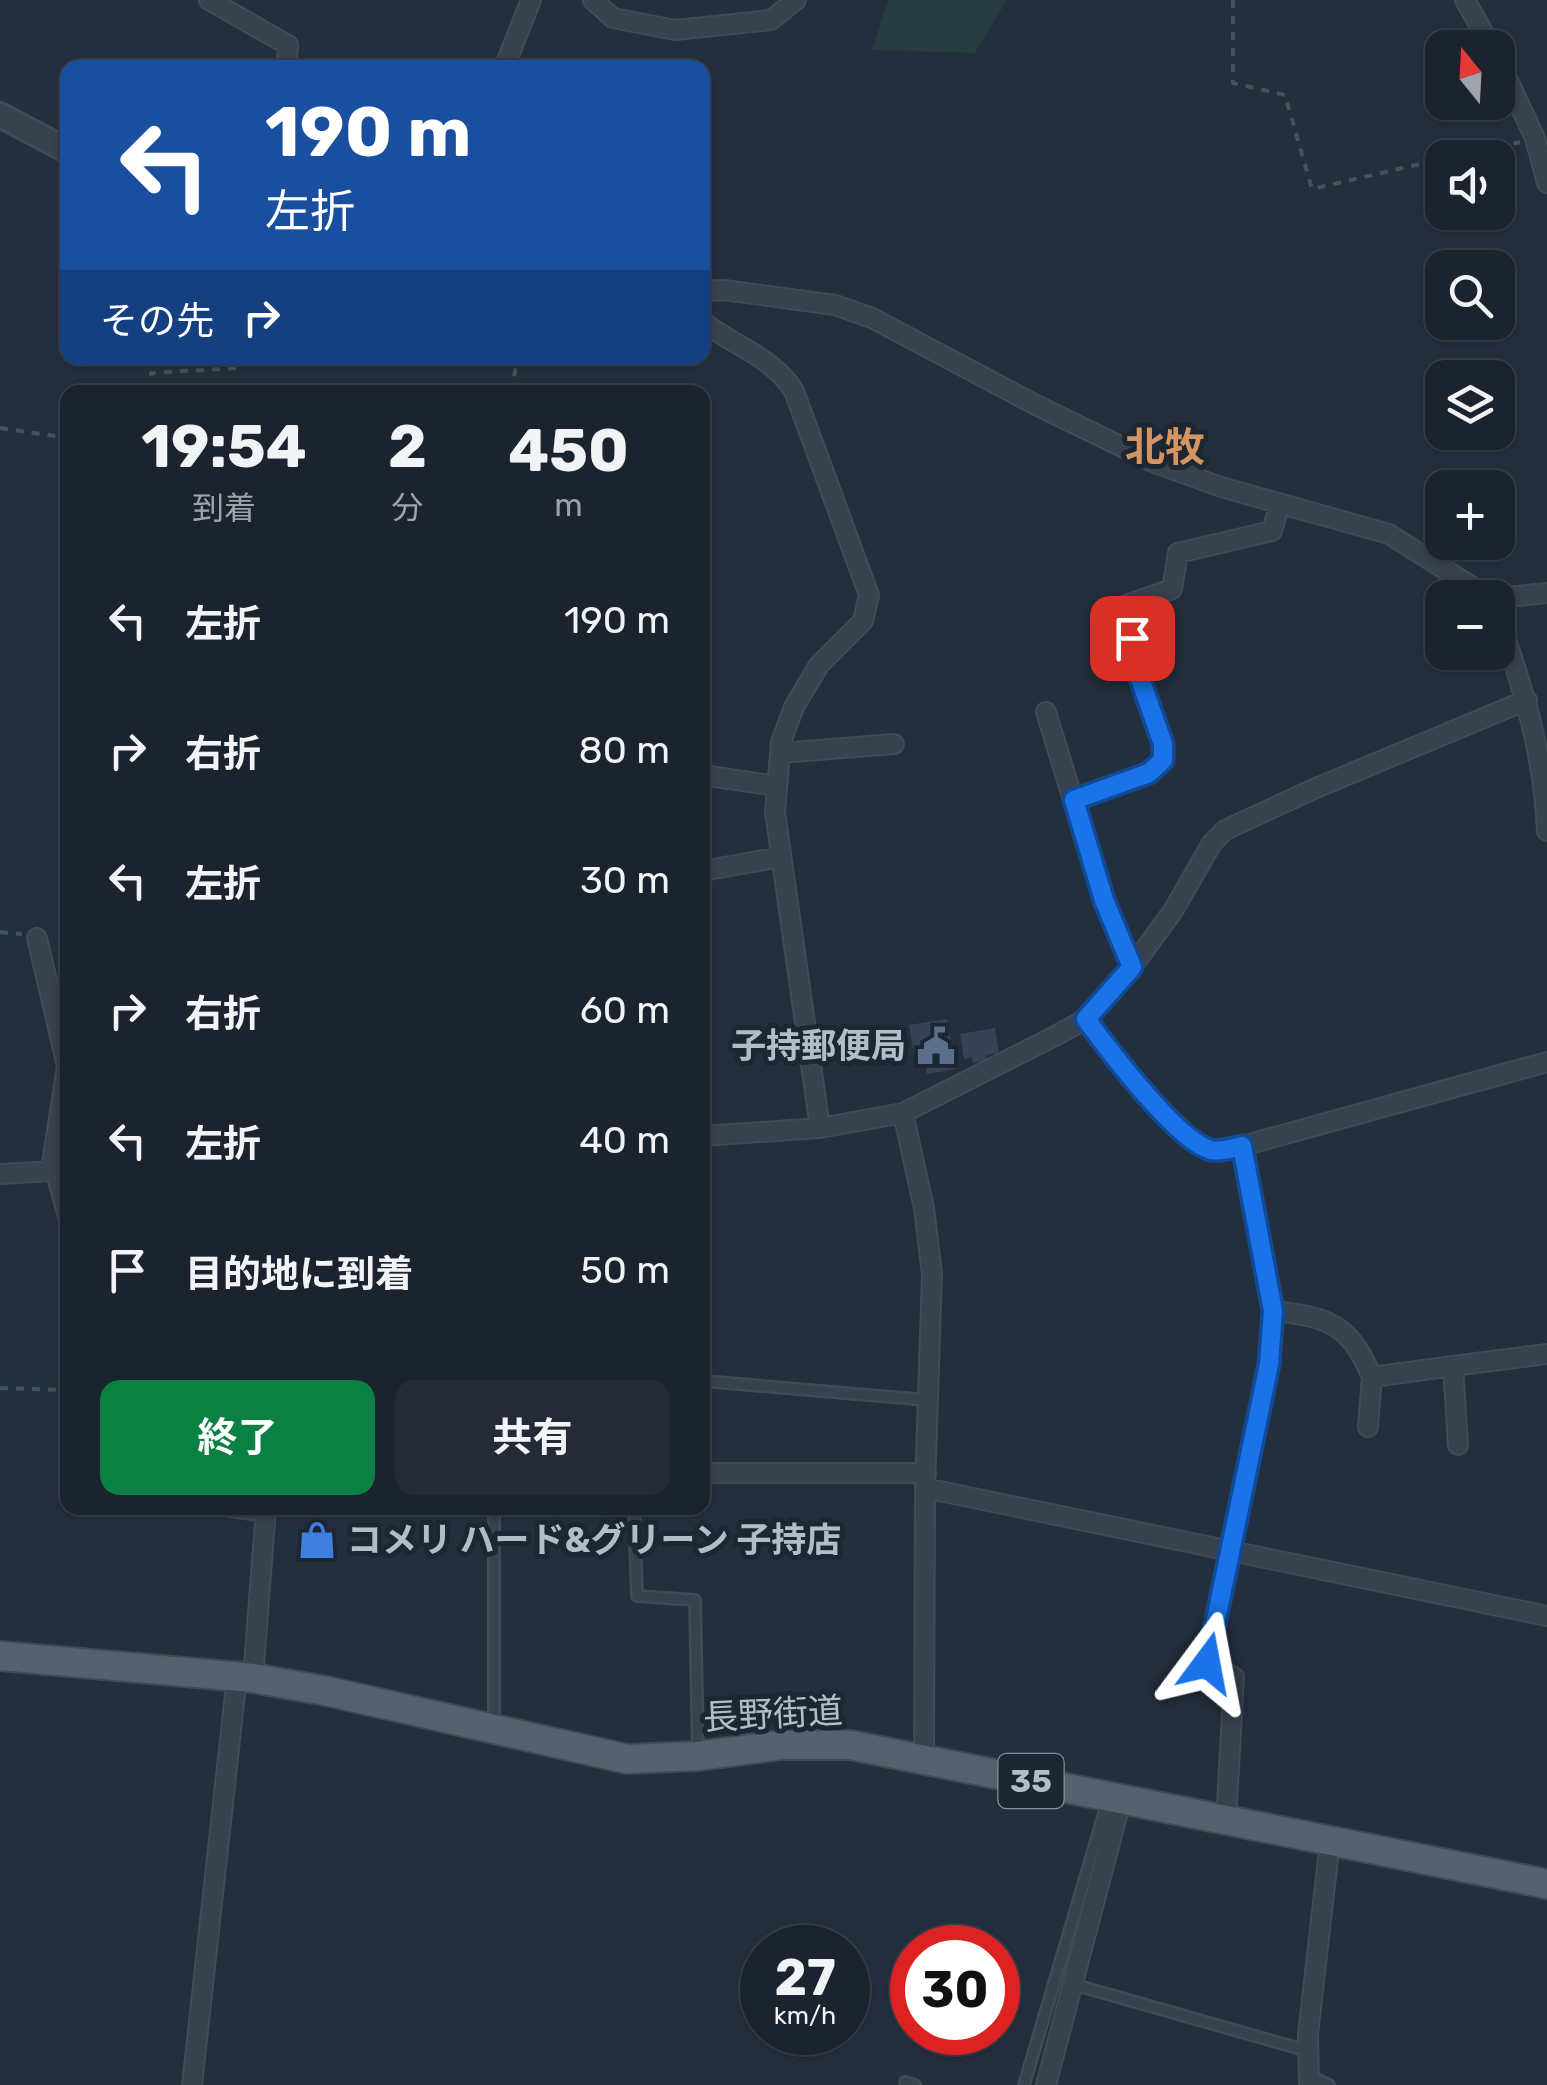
<!DOCTYPE html>
<html lang="ja">
<meta charset="utf-8">
<style>
:root{--surface:#1b232e;--page:#242b36;--text:#f1f3f6;--muted:#a0a4aa;--line:#39404a;--accent:#0b8043}
body{margin:0;font-family:Rubik,"Noto Sans JP",sans-serif;background:var(--page);color:var(--text);height:100vh;display:flex;flex-direction:column;font-size:38px;white-space:nowrap}
*{box-sizing:border-box;margin:0}
p{font-size:32px;color:var(--muted)}
.icon{flex:none;width:55px;height:55px;fill:none;stroke:currentColor;stroke-width:2;stroke-linecap:round;stroke-linejoin:round}
.map{position:relative;flex:1;overflow:hidden}
.drawer{position:absolute;left:60px;top:385px;width:650px;height:1130px;display:flex;flex-direction:column;background:var(--surface);border-radius:20px;box-shadow:0 2px 8px #0004,0 0 0 2px var(--line)}
.drawer>*{flex:none}
.guide{position:absolute;left:60px;top:60px;width:650px;height:305px;border-radius:20px;box-shadow:0 2px 8px #0004,0 0 0 2px var(--line);background:#1a4fa0;color:#fff;overflow:hidden}
.needle{width:65px;rotate:342deg}
.controls{position:absolute;left:1425px;top:30px;display:grid;gap:20px}
.controls a{display:grid;place-items:center;width:90px;height:90px;border-radius:20px;background:var(--surface);box-shadow:0 2px 8px #0004,0 0 0 2px var(--line);font-size:50px}
.speed{position:absolute;left:740px;top:1925px;display:flex;gap:20px;font-size:50px;font-weight:700;text-align:center}
.speed>*{display:grid;place-content:center;width:130px;height:130px;border-radius:50%;background:var(--surface);box-shadow:0 2px 8px #0004,0 0 0 2px var(--line);line-height:1}
.speed small{font-size:25px;font-weight:400}
.speed .limit{border:15px solid #d22;background:#fff;color:#111}
.pin{position:absolute;display:grid;place-items:center;width:85px;height:85px;color:#fff;margin:-42px;border-radius:20px;box-shadow:0 5px 15px #0006}
.me{position:absolute;width:110px;margin:-55px;rotate:13deg;stroke-linejoin:round;filter:drop-shadow(0 0 8px #0008)}
.turn{display:flex;align-items:center;gap:35px;height:210px;padding:0 40px;font-size:45px}
.turn .icon{width:130px;height:130px;stroke-width:2.5}
.turn b{display:block;font-size:70px;line-height:85px}
.then{display:flex;align-items:center;height:95px;padding:0 40px;background:#0003;gap:20px;font-size:38px}
.eta{display:flex;justify-content:space-evenly;align-items:center;height:170px;text-align:center}
.eta b{font-size:60px;font-weight:700;line-height:70px}
.action{display:flex;gap:20px;margin-top:auto;padding:20px 40px}
.action a{flex:1;height:115px;border-radius:20px;background:var(--accent);color:#fff;font-size:40px;font-weight:700;line-height:115px;text-align:center}
.action a+a{background:var(--page);color:var(--text)}
ul{padding:0;list-style:none}
li{display:flex;align-items:center;gap:30px;height:130px;padding:0 40px}
li div{flex:1}
li b{display:block;font-size:38px}
li em{font-style:normal}
.map>svg:first-child{display:block}
</style>
<div class="map">
<svg width="1547" height="2085" viewBox="0 0 1547 2085">
<rect width="100%" height="100%" fill="#242f3e"/>
<path fill="#263c3f" d="M888,0h119l-32,53 -103,-3z"/>
<path fill="#364354" d="M947,1019l9,50 -29,5 -3,-16 -9,1 -6,-34z
M995,1028l4,25 -13,2 1,5 -14,3 -1,-6 -8,2 -4,-25z"/>
<g fill="none" stroke-linecap="round" stroke-linejoin="round">
<g stroke="#414a57" stroke-width="14">
<path id="service" d="M51,1171l17,60
M704,1381l223,19
M209,1508l57,8
M634,1508l3,88 58,4 3,153
M494,1725v-217
M1072,1984l236,67
M1309,2076l20,9
M905,2082l10,3
M1024,2085l84,-285"/>
</g>
<g stroke="#414a57" stroke-width="22">
<path id="minor" d="M209,0l79,45 -2,23
M593,0l20,18 62,12 96,-10 25,-20
M1465,0l27,48
M1498,59l37,79 12,45
M504,68l27,-68
M702,291l22,-1 111,15 37,13 164,87 119,58 66,24 168,47 101,64
M702,321c31,25 70,35 92,70l75,204 -6,26 -44,44 -25,42 -13,35 -6,70 45,316
M1498,598l49,-5
M1498,616c26,75 45,134 49,215
M1046,712l58,188 28,67
M780,753l114,-9
M702,775l75,11
M1074,800l75,-27 14,-13v-16l-26,-73 -11,-66 46,-16 6,-36 94,-22 8,-28
M702,871l79,-14
M37,938l30,128 -16,104
M1086,1019c21,29 91,123 125,130 10,3 21,-1 31,-3l305,-84
M903,1113l21,95 8,66 -7,214 -1,270
M702,1136l118,-8 83,-15 152,-77 31,-17 46,-52 41,-56 39,-68 13,-13 91,-42 211,-88
M0,1174l68,-4
M1273,1311c55,6 76,12 99,66l81,-11
M1368,1427l4,-50
M1458,1445l-5,-79 94,-12
M702,1473h224
M925,1488l622,128
M253,1678l13,-170
M1226,1821l8,-144 -27,-14 62,-299 4,-53 -31,-165
M192,2085l45,-409
M1046,2085l75,-284
M1309,2085l-1,-51 22,-193"/>
</g>
<g stroke="#414a57" stroke-width="28">
<path id="tertiary" d="M0,115l68,36"/>
</g>
<g stroke="#414a57" stroke-width="32">
<path id="primary" d="M0,1656l253,22 73,13 301,68 71,-3 83,-11h69l697,139"/>
</g>
<path stroke="#3f5557" stroke-width="4" stroke-dasharray="8 8" stroke-linecap="butt" d="M1233,0v83l52,12 27,94 130,-30
M1451,158l69,-16
M150,392l1,-19 85,-5 3,-10
M512,392l5,-34
M0,428l68,10
M0,932l22,2
M0,1388l68,2"/>
<use href="#service" stroke="#38414e" stroke-width="9"/>
<use href="#minor" stroke="#38414e" stroke-width="18"/>
<use href="#tertiary" stroke="#38414e" stroke-width="22"/>
<use href="#primary" stroke="#56606e" stroke-width="28"/>
</g>
<g fill="none" stroke-linecap="round" stroke-linejoin="round">
<g stroke="#114b97" stroke-width="25">
<path id="route" d="M1132,638l5,32 26,74v16l-14,13 -75,27 30,100 28,67 -46,52c21,29 92,123 125,131 10,2 21,-2 31,-4l31,165 -4,53 -62,299"/>
</g>
<use href="#route" stroke="#1a73e8" stroke-width="18"/>
</g>
<defs>
<g id="civic-bare" transform="scale(3)"><path d="M-.6-6.5H3V-4.5H.6V-3L4-1V1h2V6H-6V1h2V-1L-.6-3ZM-1.2 2.5V6h2.4V2.5Z" fill="#5c6f8a" stroke="#1d2633" stroke-width="2.5" paint-order="stroke"/></g>
<g id="shop-bare" transform="scale(3)"><path d="M-5-2.5h2.3a2.7 3.5 0 0 1 5.4 0H5L5.5 6h-11ZM-1.5-2.5h3a1.5 2.3 0 0 0-3 0Z" fill="#3f7fe0" stroke="#1d2633" stroke-width="2.5" paint-order="stroke"/></g>
</defs>
<g fill-rule="evenodd">
<use href="#civic-bare" x="936" y="1046"/>
<use href="#shop-bare" x="317" y="1540"/>
</g>
<g text-anchor="middle" dominant-baseline="central" stroke-width="10" stroke-linejoin="round" paint-order="stroke">
<rect fill="#1d2633" stroke="#878f9c" stroke-width="2.5" x="998.5" y="1754" width="65" height="54" rx="8"/>
<g font-size="32" font-weight="bold" fill="#b4bcc9">
<text x="1031" y="1781">35</text>
</g>
<g font-size="35" font-weight="bold" fill="#b4bcc9" stroke="#1d2633" text-anchor="end">
<text x="906" y="1046">子持郵便局</text>
<text x="347" y="1540" text-anchor="start">コメリ ハード&amp;グリーン 子持店</text>
</g>
<g font-size="35" fill="#b4bcc9" stroke="#1d2633">
<text transform="translate(773 1714) rotate(-3)">長野街道</text>
</g>
<g font-size="40" font-weight="bold" fill="#d59563" stroke="#1d2633">
<text x="1165" y="447">北牧</text>
</g>
</g>
</svg>
<div class="controls">
<a><svg class="needle" viewBox="-14 -14 28 28"><path d="M0-13l5 13h-10z" fill="#e53935"/><path d="M0 13l5-13h-10z" fill="#a0a4aa"/></svg></a>
<a><svg class="icon" aria-label="sound" viewBox="0 0 24 24"><path d="M4 9h4l5-4v14l-5-4H4zM17 9q2 3 0 6"/></svg></a>
<a><svg class="icon" aria-label="search" viewBox="0 0 24 24"><circle cx="10" cy="10" r="6"/><path d="M15 15l6 6"/></svg></a>
<a><svg class="icon" aria-label="layers" viewBox="0 0 24 24"><path d="M12 4l9 5-9 5-9-5zM3 14l9 5 9-5"/></svg></a>
<a>+</a>
<a>−</a>
</div>
<div class="speed"><div>27<small>km/h</small></div><div class="limit">30</div></div>
<div class="pin" style="left:1132px;top:638px;background:#d93025"><svg class="icon" aria-label="arrive" viewBox="0 0 24 24"><path d="M6 21V4h12l-3 4 3 4H6"/></svg></div>
<svg class="me" style="left:1207px;top:1663px" viewBox="-20 -20 40 40"><path d="M0-17L14 15 0 8-14 15z" fill="#1a73e8" stroke="#fff" stroke-width="4"/></svg>
<div class="guide">
<div class="turn"><svg class="icon" aria-label="left" viewBox="0 0 24 24"><path d="M17 20v-9H6M10 6l-5 5 5 5"/></svg><div><b>190 m</b>左折</div></div>
<div class="then">その先<svg class="icon" aria-label="right" viewBox="0 0 24 24"><path d="M7 20v-9h11M14 6l5 5-5 5"/></svg></div>
</div>
<section class="drawer">
<div class="eta">
<div><b>19:54</b><p>到着</p></div>
<div><b>2</b><p>分</p></div>
<div><b>450</b><p>m</p></div>
</div>
<ul>
<li><svg class="icon" aria-label="left" viewBox="0 0 24 24"><path d="M17 20v-9H6M10 6l-5 5 5 5"/></svg><div><b>左折</b></div><em>190 m</em></li>
<li><svg class="icon" aria-label="right" viewBox="0 0 24 24"><path d="M7 20v-9h11M14 6l5 5-5 5"/></svg><div><b>右折</b></div><em>80 m</em></li>
<li><svg class="icon" aria-label="left" viewBox="0 0 24 24"><path d="M17 20v-9H6M10 6l-5 5 5 5"/></svg><div><b>左折</b></div><em>30 m</em></li>
<li><svg class="icon" aria-label="right" viewBox="0 0 24 24"><path d="M7 20v-9h11M14 6l5 5-5 5"/></svg><div><b>右折</b></div><em>60 m</em></li>
<li><svg class="icon" aria-label="left" viewBox="0 0 24 24"><path d="M17 20v-9H6M10 6l-5 5 5 5"/></svg><div><b>左折</b></div><em>40 m</em></li>
<li><svg class="icon" aria-label="arrive" viewBox="0 0 24 24"><path d="M6 21V4h12l-3 4 3 4H6"/></svg><div><b>目的地に到着</b></div><em>50 m</em></li>
</ul>
<div class="action"><a>終了</a><a>共有</a></div>
</section>
</div>
